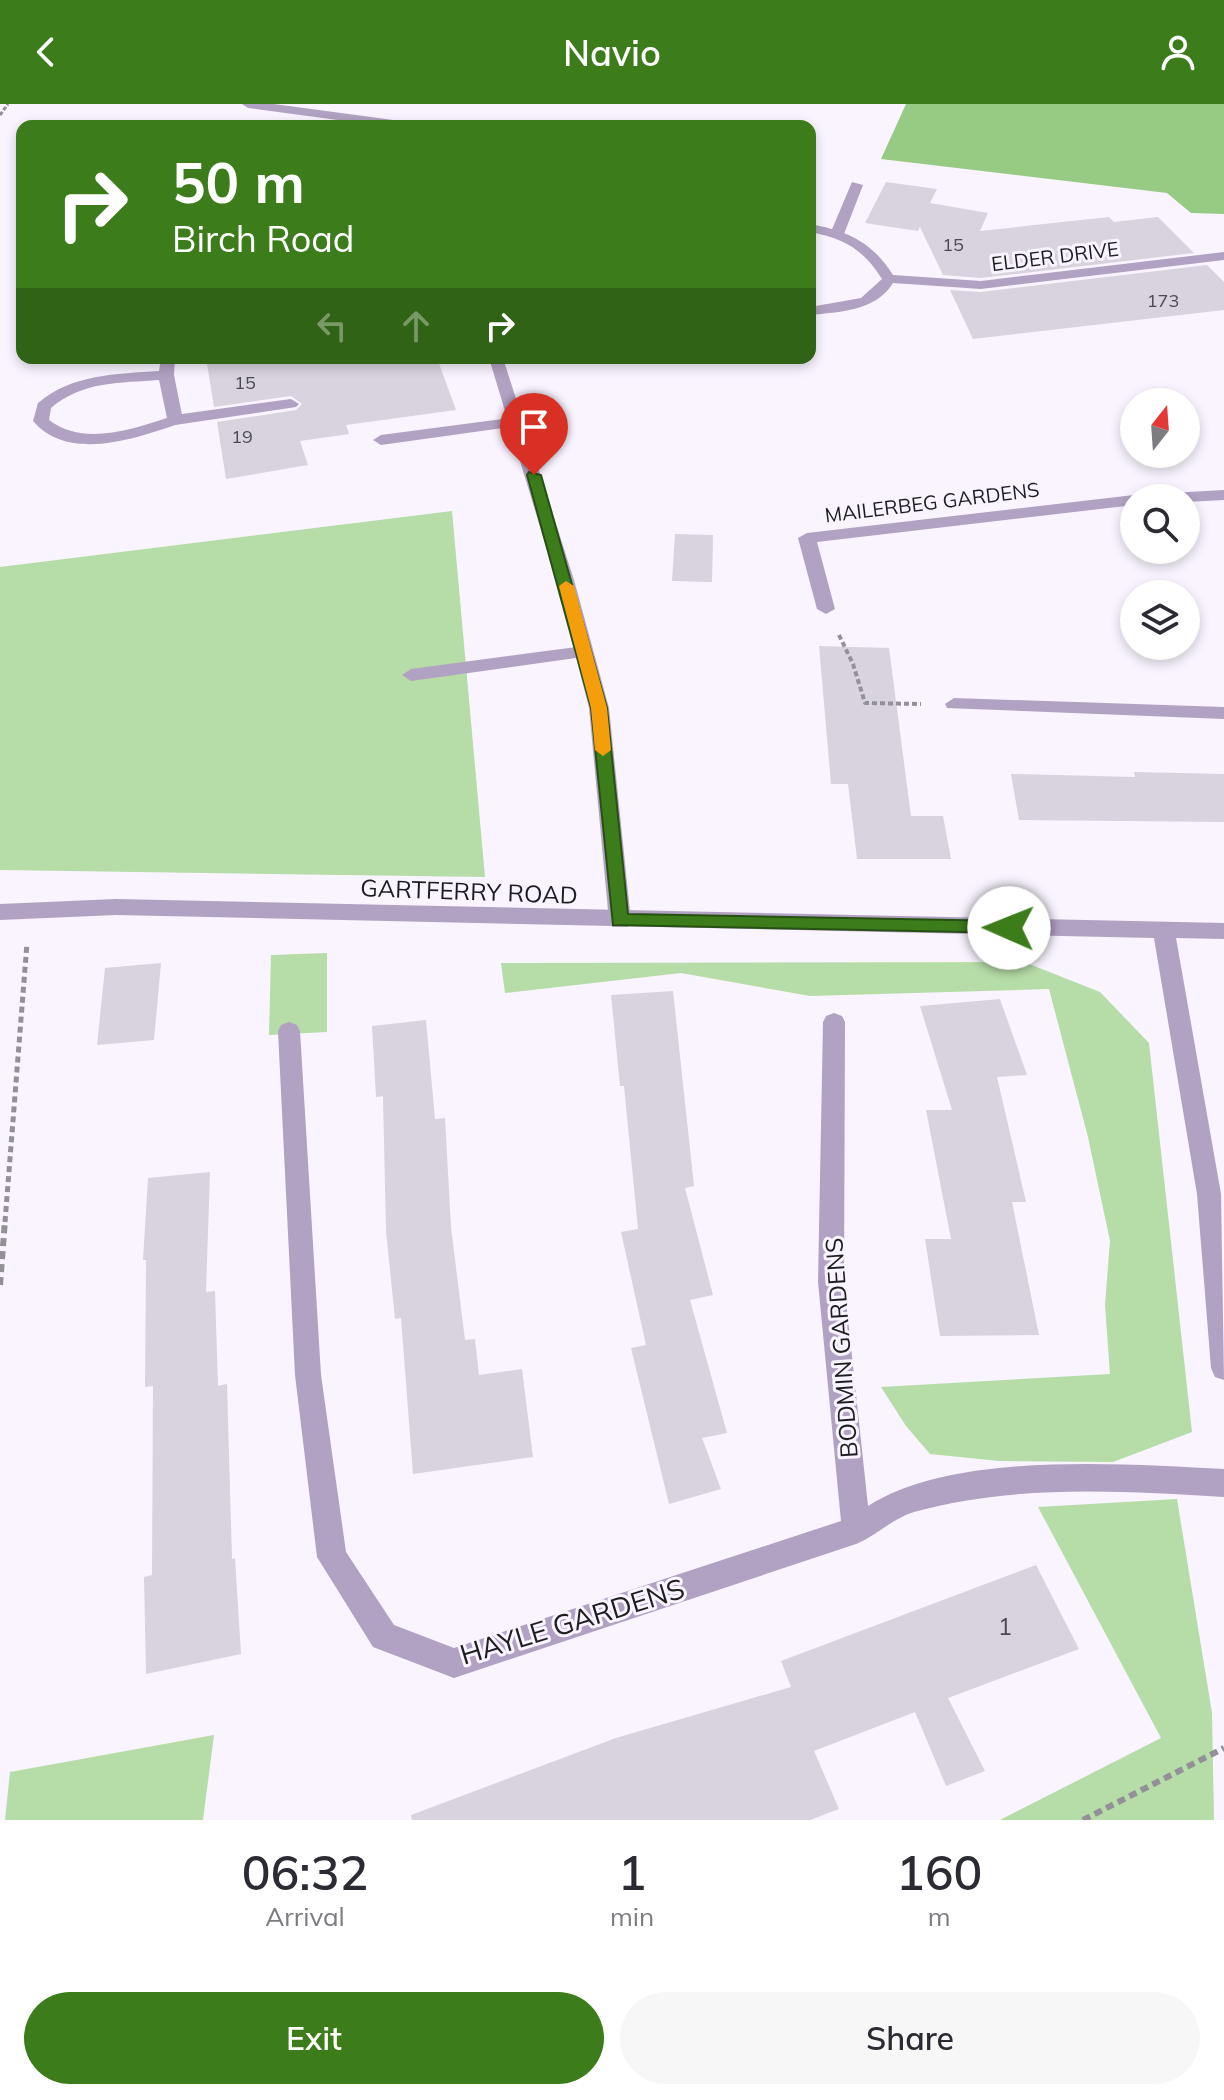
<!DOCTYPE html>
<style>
:root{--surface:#fff;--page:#f7f7f7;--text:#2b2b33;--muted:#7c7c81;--accent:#3c7c1b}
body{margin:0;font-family:Mulish,sans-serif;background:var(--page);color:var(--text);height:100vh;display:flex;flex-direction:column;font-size:30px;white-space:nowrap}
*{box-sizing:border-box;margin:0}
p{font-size:26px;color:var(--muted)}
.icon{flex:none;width:44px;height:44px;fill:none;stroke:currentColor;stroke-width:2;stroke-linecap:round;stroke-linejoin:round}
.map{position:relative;height:1716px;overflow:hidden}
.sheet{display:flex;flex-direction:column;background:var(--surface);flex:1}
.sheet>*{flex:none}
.banner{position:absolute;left:16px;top:16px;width:800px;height:244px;border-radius:16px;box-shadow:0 4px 12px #0003;background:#3c7c1b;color:#fff;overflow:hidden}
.needle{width:52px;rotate:17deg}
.buttons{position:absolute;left:1120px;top:284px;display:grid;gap:16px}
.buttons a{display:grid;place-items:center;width:80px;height:80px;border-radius:50%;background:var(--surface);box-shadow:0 4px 12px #0003;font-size:40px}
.pin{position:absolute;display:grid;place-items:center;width:68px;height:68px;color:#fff;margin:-82px -34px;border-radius:50% 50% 50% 0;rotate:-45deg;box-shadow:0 0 8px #0007}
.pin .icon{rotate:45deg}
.me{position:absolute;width:88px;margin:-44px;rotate:271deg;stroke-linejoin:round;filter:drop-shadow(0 0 6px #0008)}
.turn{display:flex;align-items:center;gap:28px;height:168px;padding:0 24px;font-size:36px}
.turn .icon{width:104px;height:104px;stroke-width:2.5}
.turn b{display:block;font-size:56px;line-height:68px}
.lanes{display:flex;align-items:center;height:76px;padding:0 24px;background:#0003;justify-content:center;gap:40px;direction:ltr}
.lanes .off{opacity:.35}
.eta{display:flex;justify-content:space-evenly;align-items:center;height:136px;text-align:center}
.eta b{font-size:48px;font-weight:600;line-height:56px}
.button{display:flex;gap:16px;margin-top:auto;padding:16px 24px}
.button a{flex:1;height:92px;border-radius:48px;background:var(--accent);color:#fff;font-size:32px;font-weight:600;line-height:92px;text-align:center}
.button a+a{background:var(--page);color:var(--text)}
header{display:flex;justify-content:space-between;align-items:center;height:104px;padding:0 24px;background:var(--accent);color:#fff;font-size:36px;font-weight:600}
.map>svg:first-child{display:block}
</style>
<header><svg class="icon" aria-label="back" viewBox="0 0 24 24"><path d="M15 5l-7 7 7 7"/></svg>Navio<svg class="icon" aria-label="person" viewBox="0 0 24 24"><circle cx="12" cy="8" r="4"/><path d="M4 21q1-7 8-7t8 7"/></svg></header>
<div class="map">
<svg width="1224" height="1716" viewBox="0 0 1224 1716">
<rect width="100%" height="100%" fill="#f9f4ff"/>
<path fill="#b6dca7" d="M452,407l33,366 -485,-7v-303z
M327,849v79l-58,3 2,-80z
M1024,858l76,30 49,51 43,389 -79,30 -114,-1 -69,-7 -24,-28 -25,-39 229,-13 -5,-69 5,-64 -22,-104 -39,-148 -239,7 -129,-23 -176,20 -4,-30z
M1177,1395l35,214 2,107h-214l161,-82 -123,-231z
M214,1631l-11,85h-198l5,-48z"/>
<path fill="#97ca82" d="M906,0h318v110l-33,-1 -24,-20 -286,-34z"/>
<path fill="#d8d3de" d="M886,78l51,7 -7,14 58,10 -8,18 129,-14 5,5 44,-5 36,36 -213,25 -38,-3 -23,-48 -2,4 -53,-8z
M1207,161l17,17v28l-251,29 -23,-49 31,2z
M206,254h231l19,52 -110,15 3,9 -49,7 8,24 -82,14 -9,-57 79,-12 6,-6 -11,-8 -77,11z
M675,430l38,1 -1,47 -40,-1z
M819,542l70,2 22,168h32l8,43h-94l-9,-75h-17z
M1134,668l90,2v48l-205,-2 -8,-46 124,3z
M161,859l-7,77 -57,5 8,-77z
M673,887l21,195 -9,2 28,107 -23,5 37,133 -25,5 19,51 -52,15 -38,-156 15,-3 -25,-113 17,-3 -14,-143h-4l-9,-91z
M1000,895l27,76 -30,2 29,125h-14l27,133 -99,1 -15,-97h26l-25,-129h26l-32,-104z
M426,916l9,99 10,-1 6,109 14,113 10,-1 4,36 43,-6 11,88 -120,17 -12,-156 -6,1 -9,-88 -3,-135 -7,1 -4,-71z
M210,1068l-4,120 9,-1 3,95 9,-2 5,175 3,-1 6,96 -95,20 -2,-97 8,-2 1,-189 -8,1 1,-127h-3l5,-82z
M1036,1461l43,84 -131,49 37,73 -39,15 -31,-74 -101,39 25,58 -29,11h-398l-1,-5 205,-77 175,-51 -10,-26z"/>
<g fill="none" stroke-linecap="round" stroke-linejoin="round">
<path stroke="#939098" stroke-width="3" stroke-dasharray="4 2" stroke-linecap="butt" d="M0,11l8,-11"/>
<path stroke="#939098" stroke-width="4" stroke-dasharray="5 3" stroke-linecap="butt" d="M839,531l14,29 12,39 56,1"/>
<path stroke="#939098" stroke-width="5" stroke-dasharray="6 4" stroke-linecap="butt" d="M5,1118l22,-279"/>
<path stroke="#939098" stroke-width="6" stroke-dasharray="8 5" stroke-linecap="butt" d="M0,1181l5,-65
M1083,1716l141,-72"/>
<path fill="#b1a1c2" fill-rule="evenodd" d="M852,78l11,3 -19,49 -12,3 -2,-3z
M291,295l8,5 -3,3 -121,18 -8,-5 8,-5z
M518,313l8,5 -2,3 -143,20 -8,-5 8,-5z
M584,542l9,6 -3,4 -179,25 -9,-6 9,-6z"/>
<path fill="#b1a1c2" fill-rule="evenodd" d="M242,0h32l134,18 6,4h-32l-134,-18z
M810,120c38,7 62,18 83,51l88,6 243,-29v8l-243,29 -88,-6c-17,28 -54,29 -83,32v-8l51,-9 21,-19c-18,-29 -38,-41 -72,-47z
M161,254h14l-1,17 9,45 -2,3c-44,15 -112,40 -148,-2l5,-18c34,-29 78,-29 121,-32zM159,276l8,38c-37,12 -84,28 -118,2l2,-12c31,-27 70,-25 108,-28z
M489,254h14l71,222 35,128 22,213 -3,6h-16l-3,-6 -20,-213 -33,-128z
M1224,386v10l-38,2v-4h-24l8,-5z
M1134,391l7,3h-7v7l-317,37 18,67 -9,5 -9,-5 -19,-71 9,-5z
M954,594l270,9v12l-277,-11 -2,-4z
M834,909l8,3 3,6 -1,260 24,224c87,-55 255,-42 356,-37v28c-102,-6 -210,-13 -310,15 -21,6 -38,24 -58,32l-402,134 -81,-31 -56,-90 -22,-182 -17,-344 3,-6 8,-3 8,3 3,6 21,344 25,177 48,73 60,23 387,-127 -23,-239 5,-260 3,-6z"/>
<path fill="#b1a1c2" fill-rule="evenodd" d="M116,795l1108,24v16l-48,-1 45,256 3,186 -9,-3 -4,-9 -14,-174 -43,-256 -1038,-23 -116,5v-16z"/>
</g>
<path fill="#3c7c1b" stroke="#275112" stroke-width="2" d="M529,368l12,3 66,233 21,206 381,7 9,7 -3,5 -402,-8 -22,-217 -64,-233z"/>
<path fill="#f59e0b" d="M566,477l8,5 33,122 4,42 -8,6 -8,-6 -4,-42 -32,-122z"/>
<g text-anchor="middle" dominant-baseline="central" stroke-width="6" stroke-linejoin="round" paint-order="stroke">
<g font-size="18" fill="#4c4a50">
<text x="953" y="140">15</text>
<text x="1163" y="196">173</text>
<text x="245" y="278">15</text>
<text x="242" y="332">19</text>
</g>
<g font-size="20" fill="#1e1d21" stroke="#f9f4ff">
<text transform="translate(1055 152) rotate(-7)">ELDER DRIVE</text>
<text transform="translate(932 398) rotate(-7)">MAILERBEG GARDENS</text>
</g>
<g font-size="24" fill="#1e1d21" stroke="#f9f4ff">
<text transform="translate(469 787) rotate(2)">GARTFERRY ROAD</text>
<text transform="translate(841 1244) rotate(-94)">BODMIN GARDENS</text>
</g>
<g font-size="24" fill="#4c4a50">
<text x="1005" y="1522">1</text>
</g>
<g font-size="28" fill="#1e1d21" stroke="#f9f4ff">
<text transform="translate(572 1517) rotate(-17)">HAYLE GARDENS</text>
</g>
</g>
</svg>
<div class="buttons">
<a><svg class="needle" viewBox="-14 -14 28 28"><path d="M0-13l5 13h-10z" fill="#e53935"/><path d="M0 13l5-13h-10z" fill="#7c7c81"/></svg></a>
<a><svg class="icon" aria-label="search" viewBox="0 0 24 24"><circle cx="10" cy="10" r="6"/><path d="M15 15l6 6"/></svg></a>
<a><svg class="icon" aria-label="layers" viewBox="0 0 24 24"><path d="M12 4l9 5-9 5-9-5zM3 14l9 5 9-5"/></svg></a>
</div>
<div class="pin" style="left:534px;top:371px;background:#d93025"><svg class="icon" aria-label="arrive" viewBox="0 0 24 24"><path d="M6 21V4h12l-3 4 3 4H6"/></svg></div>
<svg class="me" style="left:1009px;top:824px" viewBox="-20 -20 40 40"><circle r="19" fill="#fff"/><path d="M0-13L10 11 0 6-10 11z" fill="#3c7c1b"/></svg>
<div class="banner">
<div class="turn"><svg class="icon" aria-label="right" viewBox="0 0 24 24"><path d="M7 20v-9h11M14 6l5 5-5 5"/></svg><div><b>50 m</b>Birch Road</div></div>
<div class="lanes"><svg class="icon off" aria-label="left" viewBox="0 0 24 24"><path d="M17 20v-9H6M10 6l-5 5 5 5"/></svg><svg class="icon off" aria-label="ahead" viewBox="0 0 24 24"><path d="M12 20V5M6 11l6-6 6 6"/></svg><svg class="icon" aria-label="right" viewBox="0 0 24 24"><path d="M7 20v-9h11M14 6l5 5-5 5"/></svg></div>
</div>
</div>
<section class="sheet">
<div class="eta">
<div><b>06:32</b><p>Arrival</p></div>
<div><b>1</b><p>min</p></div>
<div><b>160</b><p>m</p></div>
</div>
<div class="button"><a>Exit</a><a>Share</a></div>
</section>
